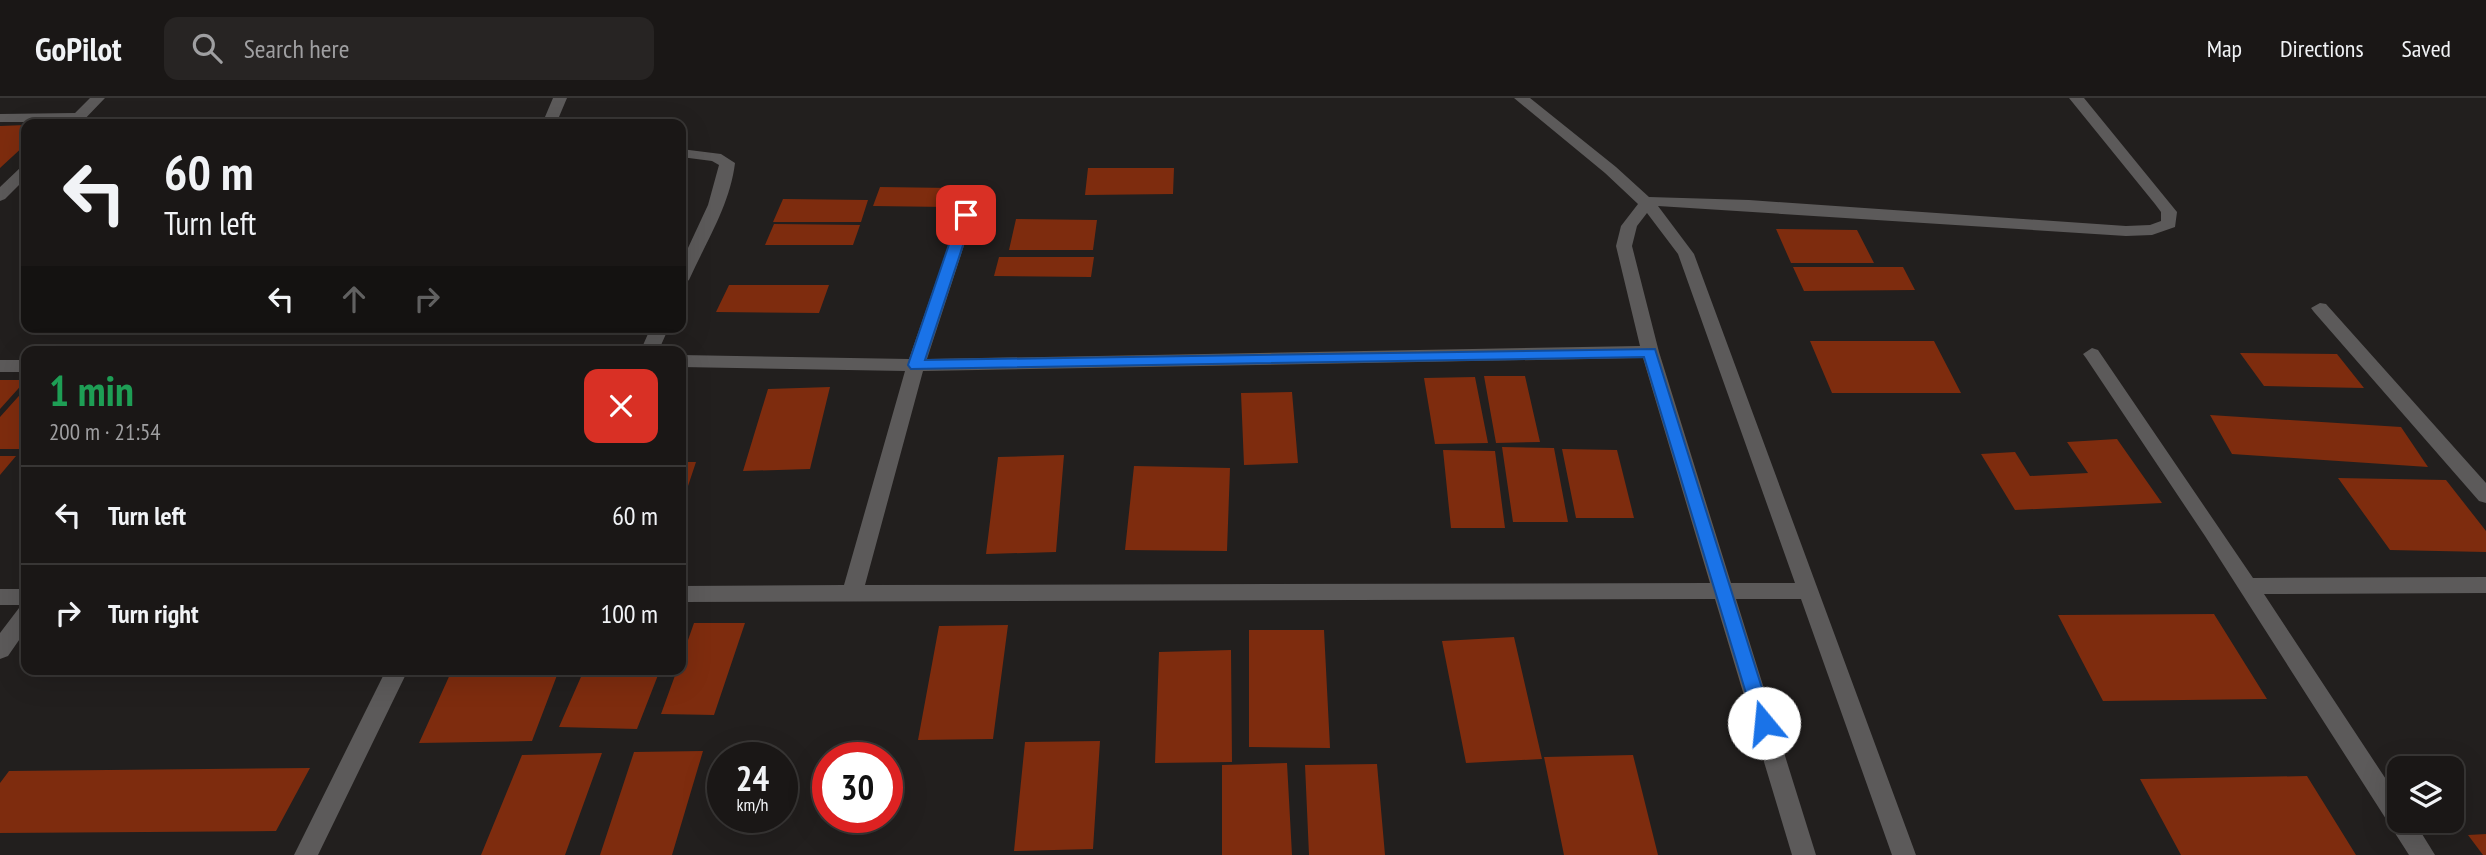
<!DOCTYPE html>
<meta charset="utf-8">
<style>
:root{--surface:#1a1716;--page:#272423;--text:#f1f3f6;--muted:#9f9fa1;--line:#383635}
body{margin:0;font-family:"PT Sans Narrow",sans-serif;background:var(--page);color:var(--text);height:100vh;display:flex;flex-direction:column;font-size:26px;white-space:nowrap}
*{box-sizing:border-box;margin:0}
p{font-size:23px;color:var(--muted)}
.icon{flex:none;width:38px;height:38px;fill:none;stroke:currentColor;stroke-width:2;stroke-linecap:round;stroke-linejoin:round}
.map{position:relative;flex:1;overflow:hidden}
.drawer{position:absolute;left:21px;top:248px;width:665px;height:329px;display:flex;flex-direction:column;background:var(--surface);border-radius:14px;box-shadow:0 7px 28px #0002,0 0 0 2px var(--line)}
.drawer>*{flex:none}
.hud{position:absolute;left:21px;top:21px;width:665px;height:214px;border-radius:14px;box-shadow:0 7px 28px #0002,0 0 0 2px var(--line);background:#1a1716;color:var(--text);overflow:hidden}
.fabs{position:absolute;left:2387px;top:658px;display:grid;gap:14px}
.fabs a{display:grid;place-items:center;width:77px;height:77px;border-radius:14px;background:var(--surface);box-shadow:0 7px 28px #0002,0 0 0 2px var(--line);font-size:35px}
.speed{position:absolute;left:707px;top:644px;display:flex;gap:14px;font-size:35px;font-weight:700;text-align:center}
.speed>*{display:grid;place-content:center;width:91px;height:91px;border-radius:50%;background:var(--surface);box-shadow:0 7px 28px #0002,0 0 0 2px var(--line);line-height:1}
.speed small{font-size:18px;font-weight:400}
.speed .limit{border:10px solid #d22;background:#fff;color:#111}
.pin{position:absolute;display:grid;place-items:center;width:60px;height:60px;color:#fff;margin:-30px;border-radius:14px;box-shadow:0 4px 10px #0006}
.me{position:absolute;width:77px;margin:-38px;rotate:343deg;stroke-linejoin:round;filter:drop-shadow(0 0 5px #0008)}
.turn{display:flex;align-items:center;gap:24px;height:147px;padding:0 28px;font-size:32px}
.turn .icon{width:91px;height:91px;stroke-width:2.5}
.turn b{display:block;font-size:49px;line-height:60px}
.lanes{display:flex;align-items:center;height:66px;padding:0 28px;background:#0003;justify-content:center;gap:35px;direction:ltr}
.lanes .off{opacity:.35}
.round{display:grid;place-items:center;flex:none;width:74px;height:74px;border-radius:14px;background:var(--page)}
.overview{display:flex;align-items:center;justify-content:space-between;height:119px;padding:0 28px}
h1{font-size:42px;font-weight:700;line-height:52px;color:#1e9e55}
ul{padding:0;list-style:none}
li{display:flex;align-items:center;gap:21px;height:98px;padding:0 28px;border-top:2px solid var(--line)}
li div{flex:1}
li b{display:block;font-size:26px}
li em{font-style:normal}
header{display:flex;align-items:center;gap:42px;box-sizing:border-box;height:98px;padding:0 35px;background:var(--surface);border-bottom:2px solid var(--line)}
header strong{font-size:33px}
nav{display:flex;gap:38px;margin-inline-start:auto;font-size:24px}
.search{width:490px;height:63px;background:var(--page);display:flex;align-items:center;gap:18px;box-sizing:border-box;padding:0 24px;border-radius:14px;color:var(--muted);font-size:26px}
.map>svg:first-child{display:block}
</style>
<header>
<strong>GoPilot</strong>
<div class="search"><svg class="icon" aria-label="search" viewBox="0 0 24 24"><circle cx="10" cy="10" r="6"/><path d="M15 15l6 6"/></svg>Search here</div>
<nav><a>Map</a><a>Directions</a><a>Saved</a></nav>
</header>
<div class="map">
<svg width="2486" height="757" viewBox="0 0 2486 757">
<rect width="100%" height="100%" fill="#221f1e"/>
<path fill="#7e2c0e" d="M26,27v19l-26,24v-42z
M1088,70h86l-1,26 -88,1z
M880,89l72,1 -5,19 -74,-1z
M783,101l85,1 -7,22h-88z
M1016,121l81,1 -4,30h-84z
M774,126l86,1 -7,20h-88z
M1776,131l81,1 17,33h-83z
M999,159h95l-3,20 -97,-1z
M1793,169h110l12,23 -111,1z
M729,187h100l-10,28 -103,-1z
M1810,243h124l27,52h-129z
M2240,255l97,1 27,34 -100,-2z
M1484,278h41l15,66 -44,1z
M1475,279l13,66 -53,1 -11,-66z
M0,282h26l-26,29z
M830,289l-20,82 -67,2 25,-82z
M26,290v54l-6,7h-20v-32z
M1292,294l6,71 -54,2 -3,-72z
M2210,317l191,12 27,40 -196,-13z
M2117,341l45,64 -147,7 -34,-56 34,-2 15,24 58,-3 -21,-31z
M1502,349l52,1 14,74h-55z
M1562,351l55,1 17,68h-58z
M1443,352l52,1 10,77h-54z
M1064,357l-8,97 -70,2 12,-97z
M0,358h16l-16,19z
M681,364h15l-15,45z
M1134,368l96,2 -3,83 -102,-1z
M2338,380l108,2 40,51v21l-96,-2z
M2214,516l53,85 -164,2 -45,-86z
M694,525h51l-31,92 -53,-1 16,-44h4v-10z
M1008,527l-15,114 -75,1 21,-114z
M1249,532h75l6,118 -81,-1z
M1514,539l28,122 -76,4 -24,-122z
M1231,552l1,112 -77,1 4,-111z
M452,572h107l-27,71 -113,2z
M584,572h76l-23,59 -78,-2z
M1100,643l-7,108 -79,2 11,-109z
M703,653l-31,104h-72l34,-103z
M602,655l-37,102h-84l41,-100z
M1633,657l25,100h-94l-20,-98z
M1287,665l5,92h-70v-90z
M1377,666l8,91h-76l-4,-90z
M310,670l-34,63 -276,2v-50l9,-12z
M2307,678l49,79h-175l-41,-76z
M2486,736v21h-3l-15,-20z"/>
<g fill="none" stroke-linecap="round" stroke-linejoin="round">
<path fill="#5c5a5a" fill-rule="evenodd" d="M90,0h15l-25,26h-15l1,-2h-66v-8l75,-1z
M553,0h14l-11,26h-14z
M1514,0h16l86,69 33,30 100,3 377,26 24,-1 11,-4v-9l-6,-8 -86,-106h15l93,114 -2,15 -23,8 -26,1 -468,-30 36,48 222,601h-24l-91,-256h-65l80,256h-24l-77,-256 -1034,3v-16l163,-1 61,-214 -224,-4v-12l228,4 51,-147h12l2,3 -47,144 713,-13 -24,-100 5,-20 17,-22 -33,-31zM1647,115l31,41 117,329h-64l-72,-231 -27,-106 5,-20zM1643,260l67,225 -845,2 58,-214z
M681,51l40,5 14,9c-5,42 -29,79 -46,117l-8,5v-22l27,-58 11,-40 -7,-4 -31,-4z
M26,68v12l-21,21 -5,2v-14l21,-20z
M2320,205l6,1 160,179v20l-7,-2 -165,-189 -3,-4z
M651,229h18l-11,25h-18z
M2092,250l6,2 155,228 233,-1v16l-222,1 135,205v22h15l21,34h-26l-204,-319 -119,-178 -3,-4z
M0,262h26v12h-26z
M0,491h26v16h-26z
M26,508v24l-18,26 -8,3v-26l19,-25z
M386,572h22l-90,185h-24z"/>
</g>
<path fill="#1a73e8" stroke="#114b97" stroke-width="2" d="M966,113l7,4 -48,145 730,-11 118,374 -2,5 -7,3 -7,-3 -2,-5 -111,-366 -733,12 -3,-4 51,-150z"/>
</svg>
<div class="fabs">
<a><svg class="icon" aria-label="layers" viewBox="0 0 24 24"><path d="M12 4l9 5-9 5-9-5zM3 14l9 5 9-5"/></svg></a>
</div>
<div class="speed"><div>24<small>km/h</small></div><div class="limit">30</div></div>
<div class="pin" style="left:966px;top:117px;background:#d93025"><svg class="icon" aria-label="arrive" viewBox="0 0 24 24"><path d="M6 21V4h12l-3 4 3 4H6"/></svg></div>
<svg class="me" style="left:1764px;top:625px" viewBox="-20 -20 40 40"><circle r="19" fill="#fff"/><path d="M0-13L10 11 0 6-10 11z" fill="#1a73e8"/></svg>
<div class="hud">
<div class="turn"><svg class="icon" aria-label="left" viewBox="0 0 24 24"><path d="M17 20v-9H6M10 6l-5 5 5 5"/></svg><div><b>60 m</b>Turn left</div></div>
<div class="lanes"><svg class="icon" aria-label="left" viewBox="0 0 24 24"><path d="M17 20v-9H6M10 6l-5 5 5 5"/></svg><svg class="icon off" aria-label="ahead" viewBox="0 0 24 24"><path d="M12 20V5M6 11l6-6 6 6"/></svg><svg class="icon off" aria-label="right" viewBox="0 0 24 24"><path d="M7 20v-9h11M14 6l5 5-5 5"/></svg></div>
</div>
<section class="drawer">
<div class="overview"><div><h1>1 min</h1><p>200 m · 21:54</p></div><a class="round" style="background:#d93025;color:#fff"><svg class="icon" aria-label="close" viewBox="0 0 24 24"><path d="M6 6l12 12M18 6L6 18"/></svg></a></div>
<ul>
<li><svg class="icon" aria-label="left" viewBox="0 0 24 24"><path d="M17 20v-9H6M10 6l-5 5 5 5"/></svg><div><b>Turn left</b></div><em>60 m</em></li>
<li><svg class="icon" aria-label="right" viewBox="0 0 24 24"><path d="M7 20v-9h11M14 6l5 5-5 5"/></svg><div><b>Turn right</b></div><em>100 m</em></li>
</ul>
</section>
</div>
